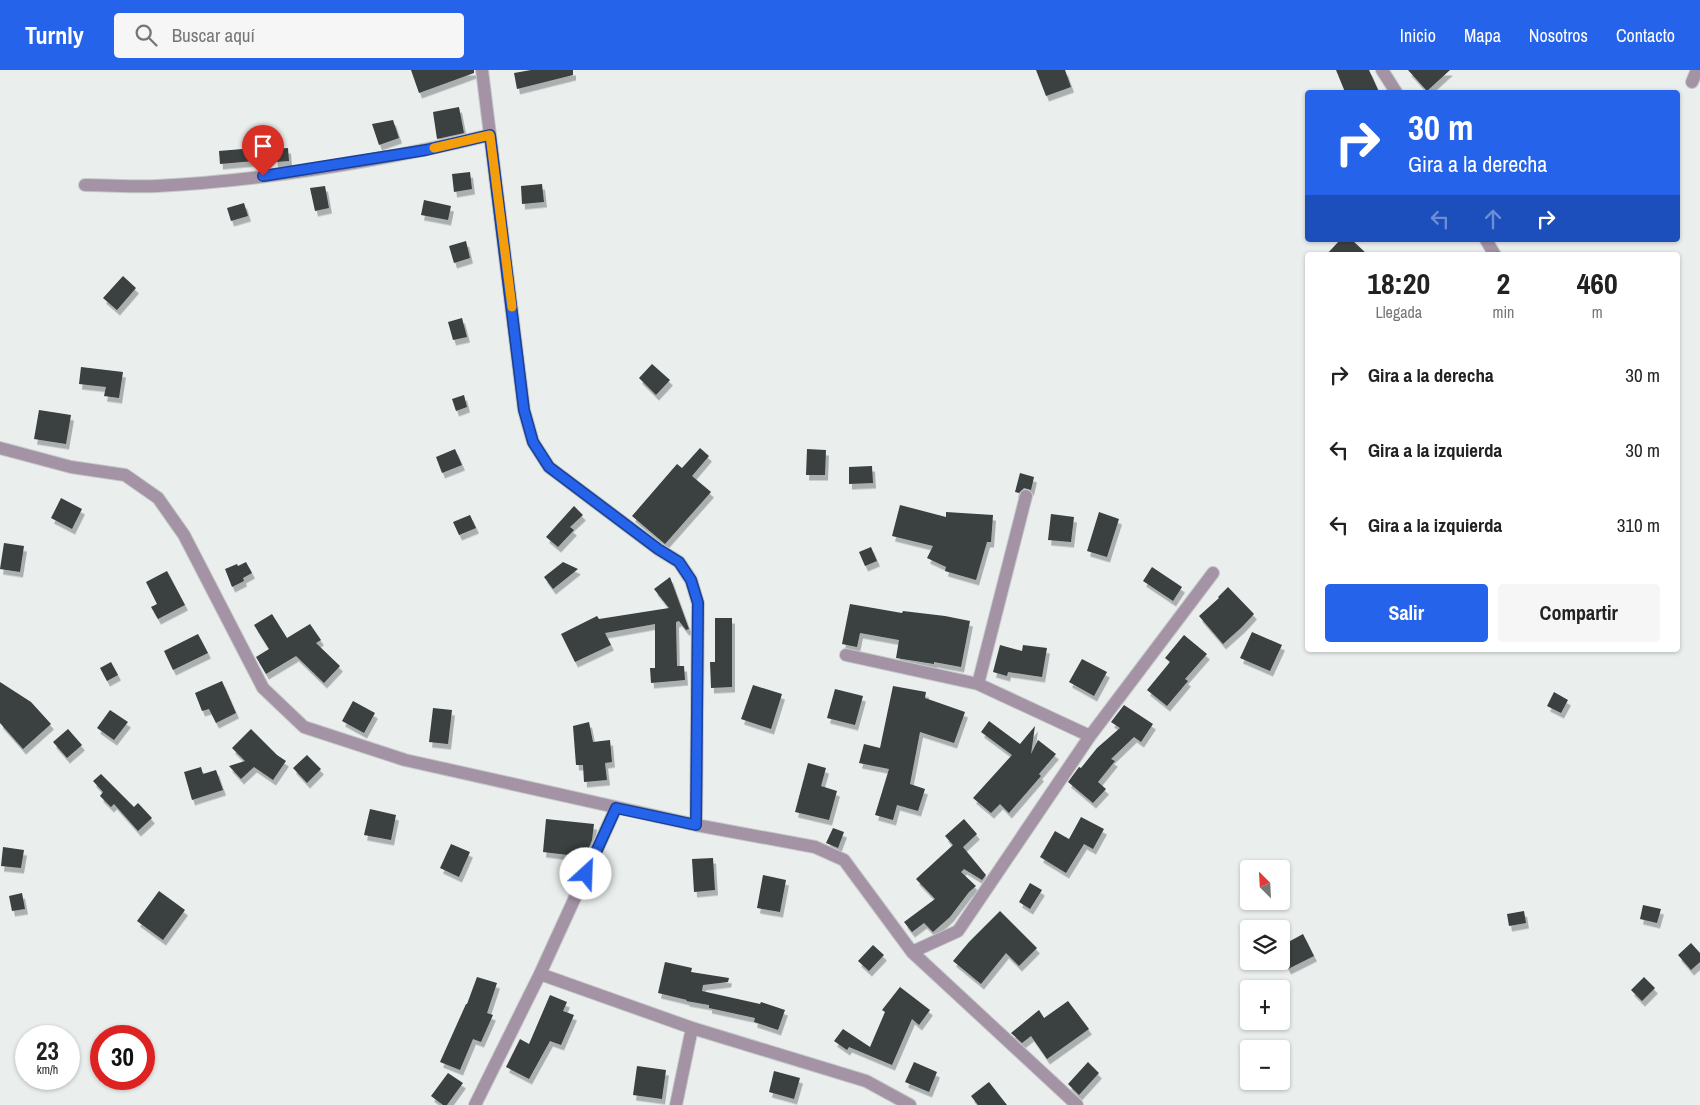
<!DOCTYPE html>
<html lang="es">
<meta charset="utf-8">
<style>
:root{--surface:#fff;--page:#f6f6f6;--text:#222;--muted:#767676;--accent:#2563eb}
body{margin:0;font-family:"Archivo Narrow",sans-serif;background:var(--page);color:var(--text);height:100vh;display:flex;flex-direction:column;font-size:19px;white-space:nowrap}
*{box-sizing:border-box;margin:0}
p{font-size:16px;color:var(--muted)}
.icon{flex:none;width:28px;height:28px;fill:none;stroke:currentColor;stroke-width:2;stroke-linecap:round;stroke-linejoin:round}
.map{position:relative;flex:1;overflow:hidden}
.side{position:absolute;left:1305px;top:182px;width:375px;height:400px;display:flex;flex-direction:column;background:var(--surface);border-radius:5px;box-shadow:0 1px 4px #0004}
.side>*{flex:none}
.hud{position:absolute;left:1305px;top:20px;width:375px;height:152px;border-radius:5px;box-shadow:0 1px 4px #0004;background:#2563eb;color:#fff;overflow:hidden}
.needle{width:32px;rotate:336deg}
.tools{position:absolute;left:1240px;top:790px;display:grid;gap:10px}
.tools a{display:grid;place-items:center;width:50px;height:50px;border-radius:5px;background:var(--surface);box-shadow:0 1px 4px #0004;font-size:25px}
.speed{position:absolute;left:15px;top:955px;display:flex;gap:10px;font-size:25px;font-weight:700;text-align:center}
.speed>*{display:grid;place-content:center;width:65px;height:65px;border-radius:50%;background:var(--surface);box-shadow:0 1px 4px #0004;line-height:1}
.speed small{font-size:12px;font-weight:400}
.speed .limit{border:8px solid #d22;background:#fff;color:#111}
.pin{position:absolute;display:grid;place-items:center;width:42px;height:42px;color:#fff;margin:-51px -21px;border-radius:50% 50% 50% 0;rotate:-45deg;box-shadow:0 0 5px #0007}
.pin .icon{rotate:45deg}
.me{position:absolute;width:55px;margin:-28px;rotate:25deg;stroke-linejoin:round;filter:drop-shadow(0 0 4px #0008)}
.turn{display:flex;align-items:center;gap:18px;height:105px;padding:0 20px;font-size:22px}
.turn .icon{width:65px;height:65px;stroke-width:2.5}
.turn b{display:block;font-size:35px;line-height:42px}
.lanes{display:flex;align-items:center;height:48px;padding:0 20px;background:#0003;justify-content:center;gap:25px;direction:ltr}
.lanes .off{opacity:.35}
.eta{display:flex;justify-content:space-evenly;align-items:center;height:85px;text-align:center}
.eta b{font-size:30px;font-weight:700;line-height:35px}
.button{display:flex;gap:10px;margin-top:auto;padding:10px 20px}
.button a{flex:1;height:58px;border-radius:5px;background:var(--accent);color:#fff;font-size:20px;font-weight:700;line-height:58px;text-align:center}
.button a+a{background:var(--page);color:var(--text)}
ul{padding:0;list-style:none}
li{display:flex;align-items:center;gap:15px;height:75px;padding:0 20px}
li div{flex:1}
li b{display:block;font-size:19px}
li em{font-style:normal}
header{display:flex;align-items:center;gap:30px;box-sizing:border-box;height:70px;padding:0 25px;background:var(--accent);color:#fff}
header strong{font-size:24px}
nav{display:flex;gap:28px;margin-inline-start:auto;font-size:18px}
.search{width:350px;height:45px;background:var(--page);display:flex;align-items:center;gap:12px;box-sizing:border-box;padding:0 18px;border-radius:5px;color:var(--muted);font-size:19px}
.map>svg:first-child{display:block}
</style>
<header>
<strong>Turnly</strong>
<div class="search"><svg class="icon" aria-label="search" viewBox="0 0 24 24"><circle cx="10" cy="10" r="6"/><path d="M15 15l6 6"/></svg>Buscar aquí</div>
<nav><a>Inicio</a><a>Mapa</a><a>Nosotros</a><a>Contacto</a></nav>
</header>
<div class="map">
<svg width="1700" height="1035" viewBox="0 0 1700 1035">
<defs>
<filter id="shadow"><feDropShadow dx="3" dy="5.5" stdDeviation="0" flood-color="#0004"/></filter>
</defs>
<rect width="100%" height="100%" fill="#eaefee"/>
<path fill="#3b3f3f" filter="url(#shadow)" d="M411,0h63v3l-55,20z
M531,0h42v5l-56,14 -3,-16z
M1036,0h29l6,17 -25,9z
M1336,0h33l10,22h-34z
M1408,0h42l-23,21z
M459,37l5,26 -27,6 -4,-27z
M393,50l6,18 -20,7 -7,-21z
M254,78v13l-34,3 -1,-13z
M288,78l1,13 -14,1 -1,-13z
M470,102l2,17 -18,3 -2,-18z
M542,114l2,18 -22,2 -1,-18z
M325,116l4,22 -14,3 -5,-23z
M424,130l27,6 -3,14 -27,-5z
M244,133l4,13 -17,5 -4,-13z
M1340,170h12l16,15h-42z
M466,171l4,17 -16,5 -5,-17z
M123,206l13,12 -19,22 -14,-12z
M462,248l5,19 -14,3 -5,-18z
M652,294l18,16 -14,15 -17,-17z
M81,297l42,5 -4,26 -15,-2 2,-9 -27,-3z
M464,325l3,12 -11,4 -4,-12z
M39,340l32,5 -5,29 -32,-5z
M700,378l9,8 -17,20 19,16 -46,52 -33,-28 45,-52 5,4z
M455,379l7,16 -20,8 -6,-16z
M807,379l19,1 -1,25h-19z
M872,396l1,17 -24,1v-17z
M1020,403l14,4 -3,13 -7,-2 -5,5 -4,-1z
M61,428l21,11 -10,20 -21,-11z
M900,435l46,12v-5l47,3 -2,27h-4l-11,38 -31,-9 1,-4 -19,-9 6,-12 -41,-10z
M574,436l9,9 -13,12 4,3 -16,17 -12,-10z
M1099,442l20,7 -12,38 -20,-6z
M1051,444l23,3 -3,25 -23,-2z
M470,445l6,13 -17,7 -6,-13z
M4,473l20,3 -4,26 -20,-3z
M871,477l6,14 -12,5 -6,-14z
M246,492l6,11 -9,5 1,3 -12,6 -7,-18 12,-5 1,2z
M563,492l15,7 -25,20 -9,-12z
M1152,497l30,20 -9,14 -30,-20z
M167,501l18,34 -27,14 -7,-12 6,-3 -11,-22z
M670,507l19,52 -3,1 -7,-9 -3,1 1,44h7l1,14 -34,3 -1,-15h5v-44l-50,9 6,12 -36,17 -14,-28 36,-18 2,3 70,-11 -15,-19z
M1228,517l26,27 -12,13 -19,17 -24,-28 20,-18 -1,-1z
M850,534l52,9 1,-2 42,5 25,5 -9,46 -27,-5v2l-38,-6 3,-18 -39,-7 -3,14 -15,-3z
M272,544l15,24 23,-14 11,16 -5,3 24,23 -16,17 -28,-27 -30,18 -10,-17 13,-8 -15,-24z
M715,548h17v69l-21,1 -1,-26h5z
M1252,562l30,13 -12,26 -30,-13z
M198,564l10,19 -35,17 -9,-19z
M1184,565l23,19 -22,25 3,2 -21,25 -20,-16 23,-28 -5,-4z
M1000,575l22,6 1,-6 24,3 -5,29 -34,-5 -1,4 -14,-4z
M1082,589l25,13 -13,24 -25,-14z
M111,592l7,13 -11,6 -7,-13z
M222,611l14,32 -20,10 -7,-14 -7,2 -7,-18z
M0,612l31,20 20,22 -28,25 -23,-26z
M753,615l29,9 -11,35 -30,-10z
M893,616l33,6 -1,6 40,14 -11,31 -34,-11 -10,52 15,5 -7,22 -21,-6 -4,15 -18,-5 14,-46 -30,-6 5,-19 16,4z
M835,619l28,7 -8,29 -28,-7z
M1554,622l14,8 -7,13 -14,-7z
M353,631l22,12 -11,20 -22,-12z
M1124,635l29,19 -12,18 -7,-5 -23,22 4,2 -17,21 8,7 -13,14 -25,-21 11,-15 2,1 16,-20 23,-20 -9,-6z
M433,638l19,2 -4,34 -19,-2z
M110,640l18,12 -14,18 -17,-12z
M989,651l31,23 15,-18 -4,28 7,-14 18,14 -17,20 2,2 -32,37 -9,-9 -9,9 -18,-15 39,-43 -31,-23z
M589,652l4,20 17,-2 2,22 -7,1 2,17 -23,2 -1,-17h-7l-3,-39z
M68,659l14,16 -15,13 -14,-16z
M251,659l26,26 9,6 -13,19 -19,-13 -13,12 -12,-13 16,-5 -13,-13z
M307,685l14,14 -14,14 -14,-15z
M808,693l18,5 -5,18 16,5 -8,29 -34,-8z
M201,697l2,7 13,-4 7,20 -31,10 -8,-28z
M101,704l33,33 4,-4 14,15 -14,13 -24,-27 -3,3 -11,-11 3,-4 -10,-11z
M370,739l26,6 -5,25 -27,-5z
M1081,747l23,12 -11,20 -9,-5 -18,29 -26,-16 15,-26 14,8z
M546,749l48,5 -2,16 -7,17 -42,-5z
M964,749l13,15 -14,13 23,28 -4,5 -18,-11 -3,3 15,14 -7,6 -19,25 -17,15 -9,-9 -12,9 -8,-10 31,-23 -19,-20 37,-34 -8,-9z
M833,758l11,4 -6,16 -12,-5z
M451,774l19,8 -11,25 -19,-9z
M3,777l21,3 -3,18 -20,-2z
M713,788l2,32 -21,2 -2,-33z
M763,805l23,5 -6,32 -23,-4z
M1030,813l12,7 -12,19 -11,-7z
M159,821l26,19 -22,30 -26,-19z
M22,823l3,16 -13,2 -3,-15z
M1643,835l18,4 -4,14 -17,-4z
M1000,841l37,37 -18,18 -13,-13 -25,31 -28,-23 16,-19z
M1524,841l2,12 -17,3 -2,-12z
M1303,864l11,22 -26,13 -7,-14v-9z
M1691,873l9,10v9l-9,8 -13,-15z
M873,875l11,10 -15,16 -11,-10z
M665,892l27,6 -1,4 38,6 -1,4 -25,3 -1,6 58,13 1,-2 24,8 -7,20 -24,-8 1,-4 -46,-10v-3l-23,-4 1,-1 -29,-7z
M477,907l20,6 -10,30 6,2 -12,27 -8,-3 -13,31 -20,-8 26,-58h1z
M1644,907l11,11 -13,13 -11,-11z
M900,917l30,23 -11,15 -7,-6 -20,46 -43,-18 -2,3 -13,-9 9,-12 27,18 15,-35 -3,-2z
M550,925l17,7 -4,9 11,4 -13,30 -11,-4 -21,38 -23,-12 14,-28 9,5z
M1068,931l21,28 -42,30 -16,-23 -9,7 -11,-10 28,-23 5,8z
M914,992l23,10 -8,20 -24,-10z
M1088,992l11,11 -20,22 -11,-11z
M637,996l29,4 -4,29 -29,-4z
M774,1001l26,7 -6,21 -25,-7z
M448,1003l15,10 -16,22h-4l-12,-9z
M989,1012l18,23h-29l-7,-9z"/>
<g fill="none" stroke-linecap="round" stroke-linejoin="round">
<g stroke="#c5cac9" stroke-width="14">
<path id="street" d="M482,0l42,340 9,32 16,25 109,82 21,13 12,18 7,23 -2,222
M1382,0l14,22
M1692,12l5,-12
M85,115c24,0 48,2 72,1 112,-6 224,-25 333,-51
M1486,170l9,15
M0,378l71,19 54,8 33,23 26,37 79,153 41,39 101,33 291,65 119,22 29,13 68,92 165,153
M846,585l132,29 112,52
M978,614l48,-188
M912,882l46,-21 132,-195 123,-163
M540,904l152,54 174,53 44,24
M475,1035l65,-131 76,-166
M676,1035l16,-77"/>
</g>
<use href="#street" stroke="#a393a5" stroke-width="12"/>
</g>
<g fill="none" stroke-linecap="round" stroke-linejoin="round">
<g stroke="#184099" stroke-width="12">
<path id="route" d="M263,106l163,-26 64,-15 34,275 9,32 16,25 109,82 21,13 12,18 7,23 -2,222 -80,-17 -30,66"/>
</g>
<use href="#route" stroke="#2563eb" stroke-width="9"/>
<path stroke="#f59e0b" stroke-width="9" d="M434,78l56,-13 22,172"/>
</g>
</svg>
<div class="tools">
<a><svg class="needle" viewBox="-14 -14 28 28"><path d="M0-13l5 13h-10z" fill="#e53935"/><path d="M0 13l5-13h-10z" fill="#767676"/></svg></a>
<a><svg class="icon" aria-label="layers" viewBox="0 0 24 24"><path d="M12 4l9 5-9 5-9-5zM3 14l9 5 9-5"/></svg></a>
<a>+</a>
<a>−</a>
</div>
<div class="speed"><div>23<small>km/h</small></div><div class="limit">30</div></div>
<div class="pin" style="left:263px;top:106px;background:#d93025"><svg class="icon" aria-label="arrive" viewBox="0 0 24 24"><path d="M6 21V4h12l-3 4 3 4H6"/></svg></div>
<svg class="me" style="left:586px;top:804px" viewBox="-20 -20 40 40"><circle r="19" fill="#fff"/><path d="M0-13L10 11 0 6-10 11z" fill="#2563eb"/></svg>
<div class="hud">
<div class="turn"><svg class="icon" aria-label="right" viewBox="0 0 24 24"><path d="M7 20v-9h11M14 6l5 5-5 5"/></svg><div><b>30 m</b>Gira a la derecha</div></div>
<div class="lanes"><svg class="icon off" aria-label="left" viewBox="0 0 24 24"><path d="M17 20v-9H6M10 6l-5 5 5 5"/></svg><svg class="icon off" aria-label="ahead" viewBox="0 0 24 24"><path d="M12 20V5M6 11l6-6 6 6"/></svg><svg class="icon" aria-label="right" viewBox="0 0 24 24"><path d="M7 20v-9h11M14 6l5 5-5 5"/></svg></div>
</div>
<section class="side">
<div class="eta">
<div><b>18:20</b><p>Llegada</p></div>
<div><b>2</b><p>min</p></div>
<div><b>460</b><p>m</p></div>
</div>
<ul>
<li><svg class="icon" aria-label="right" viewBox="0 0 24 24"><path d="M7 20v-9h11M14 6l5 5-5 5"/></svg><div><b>Gira a la derecha</b></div><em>30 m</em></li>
<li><svg class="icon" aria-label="left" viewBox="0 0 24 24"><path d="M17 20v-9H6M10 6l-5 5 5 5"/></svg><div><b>Gira a la izquierda</b></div><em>30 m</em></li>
<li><svg class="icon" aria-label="left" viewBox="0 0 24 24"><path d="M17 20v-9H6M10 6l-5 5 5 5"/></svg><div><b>Gira a la izquierda</b></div><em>310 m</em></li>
</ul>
<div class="button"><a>Salir</a><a>Compartir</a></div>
</section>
</div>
